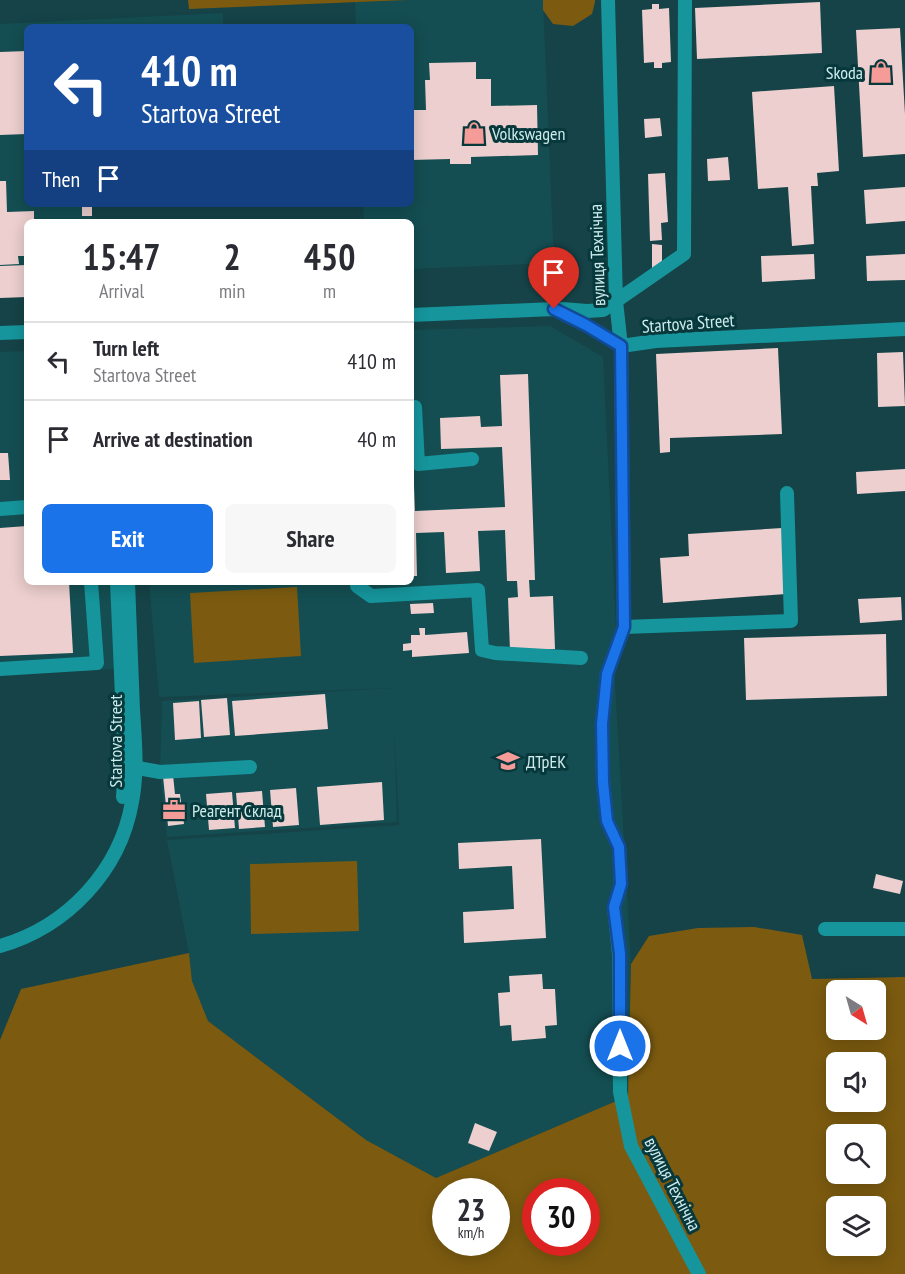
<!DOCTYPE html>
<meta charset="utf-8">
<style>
:root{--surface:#fff;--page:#f7f7f7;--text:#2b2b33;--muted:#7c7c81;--line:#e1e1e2;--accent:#1a73e8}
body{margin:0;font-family:"PT Sans Narrow",sans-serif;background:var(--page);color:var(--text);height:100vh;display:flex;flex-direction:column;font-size:22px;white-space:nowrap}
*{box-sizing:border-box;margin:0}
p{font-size:20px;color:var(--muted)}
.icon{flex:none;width:33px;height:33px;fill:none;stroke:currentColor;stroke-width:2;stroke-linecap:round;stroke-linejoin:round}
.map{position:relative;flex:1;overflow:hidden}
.sheet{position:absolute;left:24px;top:219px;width:390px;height:366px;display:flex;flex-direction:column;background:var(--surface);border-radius:9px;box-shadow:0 3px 15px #0003}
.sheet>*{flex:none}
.top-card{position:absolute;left:24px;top:24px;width:390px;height:183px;border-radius:9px;box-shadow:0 3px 15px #0003;background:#1a4fa0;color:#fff;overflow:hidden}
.needle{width:39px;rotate:143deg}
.fabs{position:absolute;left:826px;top:980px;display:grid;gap:12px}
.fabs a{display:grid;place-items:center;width:60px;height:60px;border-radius:9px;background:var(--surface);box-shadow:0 3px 15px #0003;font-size:30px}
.speed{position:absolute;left:432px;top:1178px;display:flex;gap:12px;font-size:30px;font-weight:700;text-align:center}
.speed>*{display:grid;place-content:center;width:78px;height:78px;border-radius:50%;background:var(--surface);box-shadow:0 3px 15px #0003;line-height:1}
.speed small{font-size:15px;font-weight:400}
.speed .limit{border:9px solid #d22;background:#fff;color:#111}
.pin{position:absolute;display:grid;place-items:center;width:51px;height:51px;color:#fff;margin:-62px -26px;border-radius:50% 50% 50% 0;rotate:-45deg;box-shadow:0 0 6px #0007}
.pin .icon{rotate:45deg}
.me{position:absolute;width:66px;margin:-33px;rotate:0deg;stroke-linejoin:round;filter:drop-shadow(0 0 4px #0008)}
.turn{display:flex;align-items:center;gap:21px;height:126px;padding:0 18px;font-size:27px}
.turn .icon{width:78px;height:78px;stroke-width:2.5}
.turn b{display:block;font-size:42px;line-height:51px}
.then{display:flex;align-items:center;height:57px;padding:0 18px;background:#0003;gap:12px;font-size:22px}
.eta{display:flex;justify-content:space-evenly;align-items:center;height:102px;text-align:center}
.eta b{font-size:36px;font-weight:700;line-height:42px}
.cta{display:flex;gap:12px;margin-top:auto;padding:12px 18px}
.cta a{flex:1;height:69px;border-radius:9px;background:var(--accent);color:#fff;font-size:24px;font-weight:700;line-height:69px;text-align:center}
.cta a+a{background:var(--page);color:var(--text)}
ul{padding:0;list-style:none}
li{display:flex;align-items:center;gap:18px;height:78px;padding:0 18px;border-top:2px solid var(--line)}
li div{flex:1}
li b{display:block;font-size:22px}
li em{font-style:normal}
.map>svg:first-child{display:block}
</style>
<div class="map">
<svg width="905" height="1274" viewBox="0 0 905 1274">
<rect width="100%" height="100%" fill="#154347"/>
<path fill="#144e52" d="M407,0h136l11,263 -143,6v-47h-47l-1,-18h48v-177h-55l-1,-25z
M223,13v14h-196v177h65l-1,18h-64v72h-27v-270z
M550,326l53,31 13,271 -1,55 16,281 -3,132 -192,82 -70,-38 -158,-119 -16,-40 -3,-28 -22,-113 232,-15 -5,-100 3,97 -230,15 -7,-65 2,-71 231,-13 -234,9 -10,-115h262v-252z
M27,351v231h84l4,87 -115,6v-323z"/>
<path fill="#7c5b10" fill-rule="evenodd" d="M188,0h219l-218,9z
M543,0h52v2l-3,12 -19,12 -20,-2 -10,-14z
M297,587l4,69 -107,7 -4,-70z
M357,861l2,70 -108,3 -1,-70z
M754,927l48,8 10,44 93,-2v297h-905v-234l21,-51 168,-36 3,28 16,40 158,119 70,38 192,-82 3,-132 18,-28 49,-8zM837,990h39v39h-39zM837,1062h39v39h-39zM837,1134h39v39h-39zM446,1191h50v51h-50zM536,1191h50v51h-50zM837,1206h39v39h-39z"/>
<path fill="#eccfce" d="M820,2l2,51 -125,6 -2,-51z
M652,4h7v5l10,-1 2,54 -9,1v5h-8v-6l-10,1 -2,-53 10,-1z
M900,28l5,86v40l-42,3 -7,-127z
M27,51v83l-27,1v-83z
M476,62v17h15v27l46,-1 1,50 -67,2v7h-21v-5l-39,1v-50h15l-1,-30h5l-1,-17z
M834,86l5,85 -22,2 1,13h-7l3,58 -22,2 -4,-59 -30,2 -6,-97z
M660,118l2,18 -17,2 -1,-19z
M728,157l2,23 -22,1 -1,-22z
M665,173l3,49 -7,1 1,17 -12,1 -2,-67z
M0,181h6l1,31 27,-1v11h-7v34h-9l1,8 -19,1z
M905,187v34l-39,3 -2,-34z
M82,204h10v12h-10z
M652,244l10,1v23h-10z
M814,254l1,25 -53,3 -1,-26z
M905,254v26l-38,1 -1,-25z
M27,265v32l-27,1v-32z
M778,348l4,86 -112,4v14l-10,1 -4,-99z
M903,352l2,54 -27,1 -1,-54z
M528,374l7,206h-6l1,17 23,-1 2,53 -45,2 -2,-53 10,-1 -1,-16h-10l-2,-51 -27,1 2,40 -34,2 -2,-41 -28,1 1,43h-6v-116h2l2,51 90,-4 -3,-60 -61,2 -1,-31 40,-2 1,11 21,-1 -2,-51z
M0,453h8l2,27h-10z
M905,469v22l-48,3 -1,-22z
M27,526v56h42l4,71 -73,3v-128z
M782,528l4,66 -123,9 -3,-45 29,-2 -1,-22z
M901,597l1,23 -42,3 -2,-24z
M433,603l1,10 -23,1 -1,-10z
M419,628h6v7l42,-3 2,21 -57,4v-7l-9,1v-7l8,-1v-8h9z
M886,634l1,62 -141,4 -2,-62z
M325,694l3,35 -93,7 -3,-35z
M227,698l3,37 -26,2 -3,-37z
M199,701l2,37 -26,2 -2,-37z
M173,775l2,19h5l4,30 -16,2 -5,-50z
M382,782l2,38 -64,5 -3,-38z
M296,788l3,37 -26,2 -3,-37z
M262,791l3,36 -26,2 -3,-36z
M232,792l3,36 -26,2 -3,-36z
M541,839l5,99 -82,5 -1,-31 51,-3 -2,-43 -53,3 -1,-26z
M876,874l27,7 -3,13 -27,-6z
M542,974l1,15h12l2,36 -12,1 1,12 -34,3 -1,-16 -11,1 -2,-33 12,-1 -1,-16z
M475,1123l22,9 -8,19 -21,-8z"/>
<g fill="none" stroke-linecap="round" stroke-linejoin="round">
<path stroke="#16959c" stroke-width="14" d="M608,0l8,301 5,45 3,281 -17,47 -5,50 1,58 4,39 12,26 2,37 -7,23 5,47 1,138 11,54 68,128
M562,309l25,2 16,-1 81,-56 1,-254
M411,315l143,-6 32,16 35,21 35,-5 249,-12
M0,333l27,-1
M411,407h4l3,57 54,-5
M0,509l27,-2
M117,582l8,183 -2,32
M357,582v4l14,10 107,-6 4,60 13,3 86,5
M624,627l167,-6 -4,-128
M0,669l97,-6 -6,-81
M127,766l33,6 90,-5
M825,929h80
M0,946c67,-19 120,-75 132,-144 6,-31 3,-61 1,-92 -2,-42 -3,-85 -5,-128"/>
</g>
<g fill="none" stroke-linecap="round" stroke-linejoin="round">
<g stroke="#114b97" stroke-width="15">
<path id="route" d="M554,309l32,16 35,21 3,281 -17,47 -5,50 1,58 4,39 12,26 2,37 -7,23 6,47v92"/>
</g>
<use href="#route" stroke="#1a73e8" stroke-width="10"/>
</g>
<defs>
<g id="shop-bare" transform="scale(1.8)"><path d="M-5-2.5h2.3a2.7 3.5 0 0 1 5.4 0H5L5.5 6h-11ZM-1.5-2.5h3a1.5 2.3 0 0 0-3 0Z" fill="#f59b98" stroke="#07393c" stroke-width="2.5" paint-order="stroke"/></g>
<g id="university-bare" transform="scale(1.8)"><path d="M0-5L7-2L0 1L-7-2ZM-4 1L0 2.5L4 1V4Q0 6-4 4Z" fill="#f59b98" stroke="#07393c" stroke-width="2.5" paint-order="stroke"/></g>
<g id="office-bare" transform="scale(1.8)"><path d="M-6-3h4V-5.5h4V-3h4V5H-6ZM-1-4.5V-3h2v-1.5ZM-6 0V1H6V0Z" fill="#f59b98" stroke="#07393c" stroke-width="2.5" paint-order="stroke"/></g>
</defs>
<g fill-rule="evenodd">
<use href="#shop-bare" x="881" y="72"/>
<use href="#shop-bare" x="474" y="133"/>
<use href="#university-bare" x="508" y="761"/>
<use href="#office-bare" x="174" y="810"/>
</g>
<g text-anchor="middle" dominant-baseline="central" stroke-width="6" stroke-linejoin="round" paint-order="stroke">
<g font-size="18" fill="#ceebed" stroke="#07393c" text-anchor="start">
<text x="863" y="72" text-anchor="end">Skoda</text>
<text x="492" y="133">Volkswagen</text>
<text x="526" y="761">ДТрЕК</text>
<text x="192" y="810">Реагент Склад</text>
</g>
<g font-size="18" fill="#ceebed" stroke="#07393c">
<text transform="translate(597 255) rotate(-92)">вулиця Технічна</text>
<text transform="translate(688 323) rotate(-4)">Startova Street</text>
<text transform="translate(115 741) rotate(-90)">Startova Street</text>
<text transform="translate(673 1184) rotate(63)">вулиця Технічна</text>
</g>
</g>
</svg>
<div class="fabs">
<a><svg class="needle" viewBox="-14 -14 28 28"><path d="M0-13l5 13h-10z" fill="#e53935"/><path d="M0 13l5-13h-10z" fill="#7c7c81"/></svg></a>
<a><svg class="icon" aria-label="sound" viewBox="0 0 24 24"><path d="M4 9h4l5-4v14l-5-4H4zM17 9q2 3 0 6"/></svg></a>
<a><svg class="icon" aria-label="search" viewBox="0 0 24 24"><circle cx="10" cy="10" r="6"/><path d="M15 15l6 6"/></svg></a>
<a><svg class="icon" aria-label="layers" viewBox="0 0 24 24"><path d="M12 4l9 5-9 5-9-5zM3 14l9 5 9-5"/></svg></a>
</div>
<div class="speed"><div>23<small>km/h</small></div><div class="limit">30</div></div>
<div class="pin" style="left:554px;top:309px;background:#d93025"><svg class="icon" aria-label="arrive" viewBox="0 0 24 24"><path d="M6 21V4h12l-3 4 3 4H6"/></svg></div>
<svg class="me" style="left:620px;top:1046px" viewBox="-20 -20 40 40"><circle r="17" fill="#1a73e8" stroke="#fff" stroke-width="3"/><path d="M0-11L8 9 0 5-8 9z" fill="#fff"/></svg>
<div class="top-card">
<div class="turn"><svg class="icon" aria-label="left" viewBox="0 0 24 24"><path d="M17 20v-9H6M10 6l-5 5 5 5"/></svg><div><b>410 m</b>Startova Street</div></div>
<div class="then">Then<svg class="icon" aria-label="arrive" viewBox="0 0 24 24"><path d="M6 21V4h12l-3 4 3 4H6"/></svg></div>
</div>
<section class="sheet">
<div class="eta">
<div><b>15:47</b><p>Arrival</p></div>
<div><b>2</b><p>min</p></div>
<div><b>450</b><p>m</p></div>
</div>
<ul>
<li><svg class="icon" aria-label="left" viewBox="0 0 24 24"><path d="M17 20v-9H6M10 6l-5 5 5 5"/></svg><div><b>Turn left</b><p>Startova Street</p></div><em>410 m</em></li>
<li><svg class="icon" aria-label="arrive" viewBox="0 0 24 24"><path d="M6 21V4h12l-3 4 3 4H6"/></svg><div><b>Arrive at destination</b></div><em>40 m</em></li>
</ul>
<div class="cta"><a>Exit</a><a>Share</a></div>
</section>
</div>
